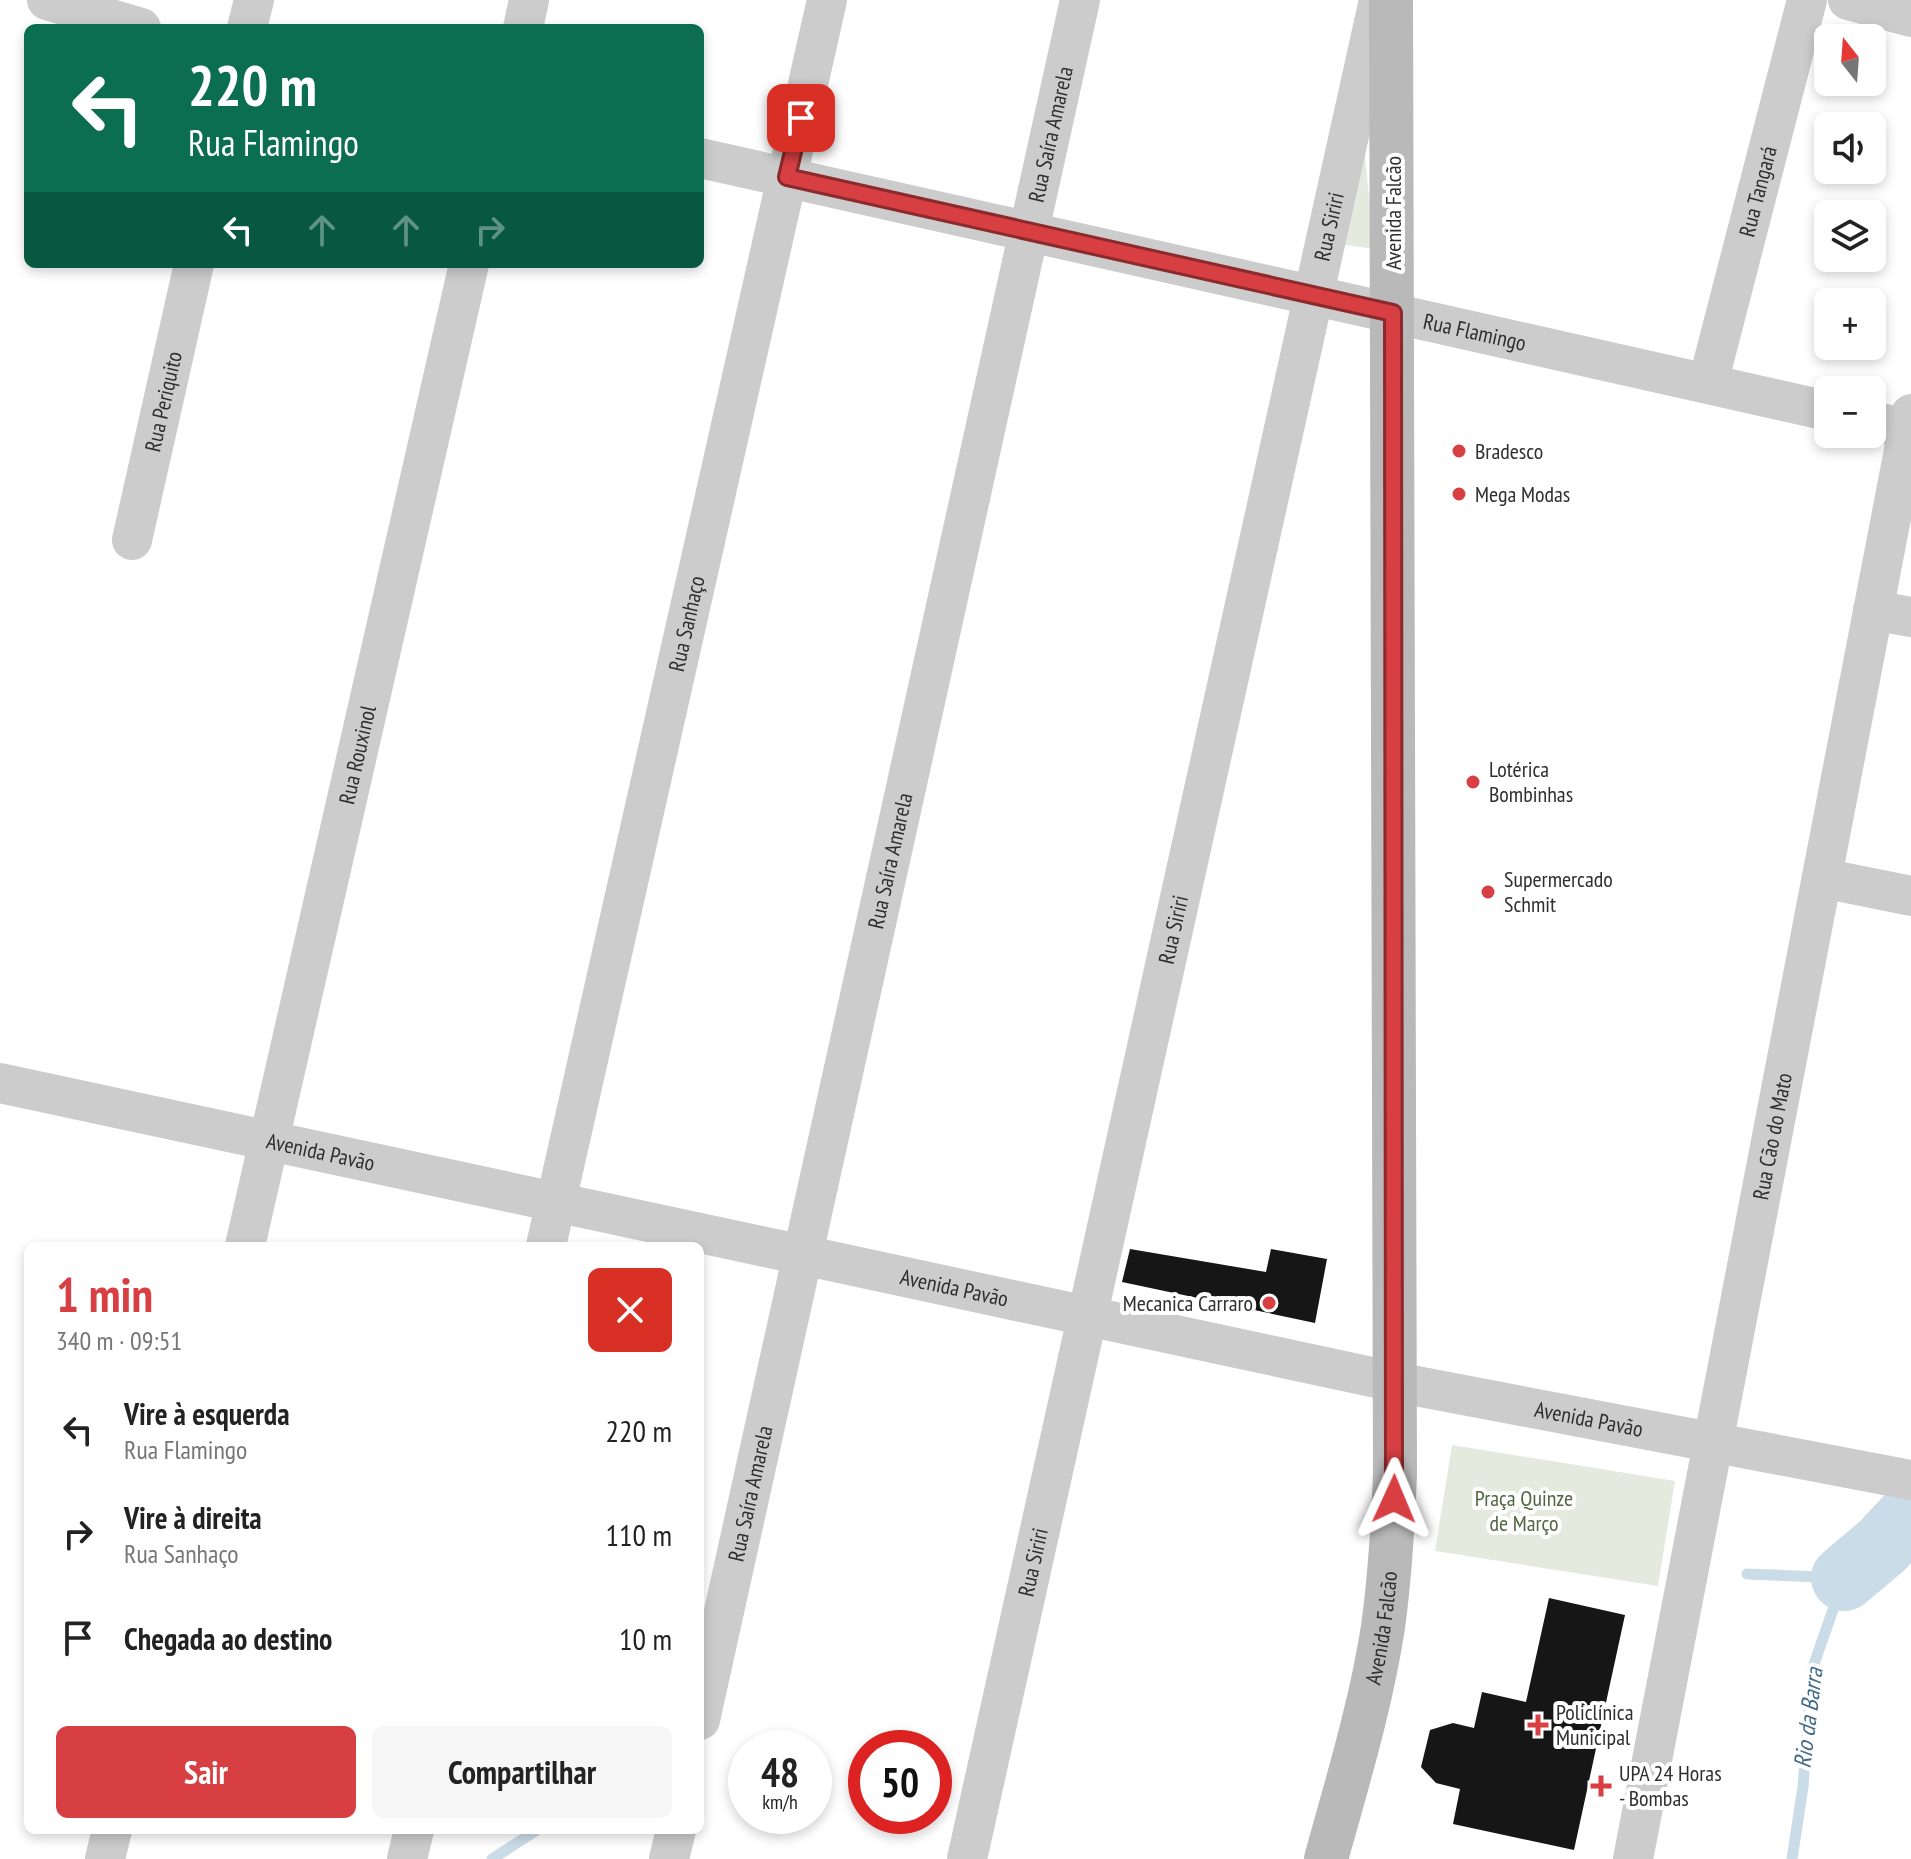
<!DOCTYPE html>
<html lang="pt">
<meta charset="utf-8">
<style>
:root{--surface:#fff;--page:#f6f6f6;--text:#222;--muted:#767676;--accent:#d73f43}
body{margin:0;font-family:"PT Sans Narrow",sans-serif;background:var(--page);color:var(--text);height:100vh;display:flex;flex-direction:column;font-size:30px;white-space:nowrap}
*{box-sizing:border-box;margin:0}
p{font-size:26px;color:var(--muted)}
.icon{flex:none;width:44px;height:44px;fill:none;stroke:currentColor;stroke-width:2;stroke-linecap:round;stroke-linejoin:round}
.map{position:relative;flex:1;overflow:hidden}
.side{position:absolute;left:24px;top:1242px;width:680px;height:592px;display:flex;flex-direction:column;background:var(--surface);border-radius:12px;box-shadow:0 4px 12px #0003}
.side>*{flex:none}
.banner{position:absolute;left:24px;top:24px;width:680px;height:244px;border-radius:12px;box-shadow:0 4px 12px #0003;background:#0b6e4f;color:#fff;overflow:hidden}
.needle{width:52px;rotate:343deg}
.fabs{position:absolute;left:1814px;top:24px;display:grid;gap:16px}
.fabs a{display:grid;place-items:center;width:72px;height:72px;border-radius:12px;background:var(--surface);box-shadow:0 4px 12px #0003;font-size:40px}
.speed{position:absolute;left:728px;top:1730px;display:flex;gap:16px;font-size:40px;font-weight:700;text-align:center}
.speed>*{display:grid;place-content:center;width:104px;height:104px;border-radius:50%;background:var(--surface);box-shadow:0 4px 12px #0003;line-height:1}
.speed small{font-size:20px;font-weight:400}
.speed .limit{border:12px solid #d22;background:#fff;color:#111}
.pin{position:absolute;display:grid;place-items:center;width:68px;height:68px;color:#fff;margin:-34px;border-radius:16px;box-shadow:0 4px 12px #0006}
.me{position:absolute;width:88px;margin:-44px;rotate:1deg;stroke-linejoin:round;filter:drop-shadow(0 0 6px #0008)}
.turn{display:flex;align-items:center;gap:28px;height:168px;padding:0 32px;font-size:36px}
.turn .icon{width:104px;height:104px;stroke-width:2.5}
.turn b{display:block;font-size:56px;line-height:68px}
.lanes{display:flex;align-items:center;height:76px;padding:0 32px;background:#0003;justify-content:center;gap:40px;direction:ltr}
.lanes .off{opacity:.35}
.round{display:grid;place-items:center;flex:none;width:84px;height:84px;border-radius:12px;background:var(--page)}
.overview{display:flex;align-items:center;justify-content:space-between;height:136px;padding:0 32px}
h1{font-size:48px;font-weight:800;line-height:60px;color:var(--accent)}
.button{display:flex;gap:16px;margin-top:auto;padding:16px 32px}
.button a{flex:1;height:92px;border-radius:12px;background:var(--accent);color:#fff;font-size:32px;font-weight:800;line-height:92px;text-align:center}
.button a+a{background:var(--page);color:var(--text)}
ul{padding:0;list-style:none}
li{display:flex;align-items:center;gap:24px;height:104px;padding:0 32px}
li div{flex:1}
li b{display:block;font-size:30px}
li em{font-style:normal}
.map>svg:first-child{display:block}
</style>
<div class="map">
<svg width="1911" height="1859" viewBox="0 0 1911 1859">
<rect width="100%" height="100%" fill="#fff"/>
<path fill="#e4ebde" d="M1363,135l11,114 -35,-5z
M1452,1445l223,36 -17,105 -223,-35z"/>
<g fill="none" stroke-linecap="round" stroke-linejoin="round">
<path stroke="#cbdce9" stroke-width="11" d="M1747,1574l97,4 -32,92 -9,117 -11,72
M492,1859l45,-29"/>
<path stroke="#cbdce9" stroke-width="66" d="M1844,1578l38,-32 29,-31"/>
</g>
<path fill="#161616" d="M1130,1249l136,23 5,-23 56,10 -12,64 -193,-41z
M1549,1598l76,17 -51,235 -121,-26 7,-35 -24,-6 -15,-16 9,-37 23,-7 21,5 8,-36 44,10z"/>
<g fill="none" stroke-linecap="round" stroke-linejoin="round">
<g stroke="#ccc" stroke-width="40">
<path d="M47,0l94,28"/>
<path d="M1848,0l63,17"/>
<path d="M247,28l7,-28"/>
<path d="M523,28l6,-28"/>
<path id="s1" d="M700,158l1128,253"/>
<path id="s2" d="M1708,383l99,-383"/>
<path d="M1872,421l36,8"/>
<path id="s3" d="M132,540l62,-276"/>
<path d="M1873,610l38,7"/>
<path d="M1822,878l89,18"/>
<path id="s4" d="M0,1083l1395,299 516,98"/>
<path id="s5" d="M245,1246l224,-982"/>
<path id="s6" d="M546,1246l281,-1246"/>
<path id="s7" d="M700,1720l380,-1720"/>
<path d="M105,1859l7,-29"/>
<path d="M407,1859l7,-29"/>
<path d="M669,1859l7,-29"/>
<path id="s8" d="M967,1859l412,-1859"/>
<path id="s9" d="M1633,1859l278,-1445"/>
</g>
<path stroke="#b9b9b9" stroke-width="44" id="s10" d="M1326,1859c21,-76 45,-154 57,-232 7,-51 10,-102 12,-153l-4,-1474"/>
</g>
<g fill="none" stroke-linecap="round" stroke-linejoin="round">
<g stroke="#8c292c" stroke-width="20">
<path id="route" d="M801,118l-14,59 606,136 1,1186"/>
</g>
<use href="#route" stroke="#d73f43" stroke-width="14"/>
</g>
<g fill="#d73f43" stroke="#fff" stroke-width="3">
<circle cx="1459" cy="451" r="8"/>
<circle cx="1459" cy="494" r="8"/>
<circle cx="1473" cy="782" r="8"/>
<circle cx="1488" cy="892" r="8"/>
<circle cx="1269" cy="1303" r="8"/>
<path d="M1534 1713h8v8h8v8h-8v8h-8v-8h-8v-8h8z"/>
<path d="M1597 1774h8v8h8v8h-8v8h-8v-8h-8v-8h8z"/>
</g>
<g text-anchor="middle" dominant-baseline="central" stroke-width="8" stroke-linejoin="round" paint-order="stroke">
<g font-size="22" fill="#2f2f2f" stroke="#fff">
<text stroke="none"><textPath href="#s7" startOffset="1624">Rua Saíra Amarela</textPath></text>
<text stroke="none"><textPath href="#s2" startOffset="198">Rua Tangará</textPath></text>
<text transform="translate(1393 213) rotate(-90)">Avenida Falcão</text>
<text stroke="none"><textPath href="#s8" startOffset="1672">Rua Siriri</textPath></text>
<text stroke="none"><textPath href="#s1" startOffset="794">Rua Flamingo</textPath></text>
<text stroke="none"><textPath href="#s3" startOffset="142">Rua Periquito</textPath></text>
<text stroke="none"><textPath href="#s6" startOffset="638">Rua Sanhaço</textPath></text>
<text stroke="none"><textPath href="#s5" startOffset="504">Rua Rouxinol</textPath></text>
<text stroke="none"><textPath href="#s7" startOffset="880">Rua Saíra Amarela</textPath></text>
<text stroke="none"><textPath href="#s8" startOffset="952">Rua Siriri</textPath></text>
<text stroke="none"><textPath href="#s9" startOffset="736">Rua Cão do Mato</textPath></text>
<text stroke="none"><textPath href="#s4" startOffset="328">Avenida Pavão</textPath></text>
<text stroke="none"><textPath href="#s4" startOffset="976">Avenida Pavão</textPath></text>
<text stroke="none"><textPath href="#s4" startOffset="1624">Avenida Pavão</textPath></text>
<text stroke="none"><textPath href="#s7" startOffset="232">Rua Saíra Amarela</textPath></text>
<text stroke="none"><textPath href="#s8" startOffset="304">Rua Siriri</textPath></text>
<text stroke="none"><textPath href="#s10" startOffset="238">Avenida Falcão</textPath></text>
</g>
<g font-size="22" fill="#2f2f2f" stroke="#fff" text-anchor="start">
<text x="1475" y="451">Bradesco</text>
<text x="1475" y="494">Mega Modas</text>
<text x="1489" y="769">Lotérica<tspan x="1489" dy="25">Bombinhas</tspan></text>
<text x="1504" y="879">Supermercado<tspan x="1504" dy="25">Schmit</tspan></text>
<text x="1253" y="1303" text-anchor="end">Mecanica Carraro</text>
<text x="1556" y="1712">Policlínica<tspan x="1556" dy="25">Municipal</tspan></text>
<text x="1619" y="1773">UPA 24 Horas<tspan x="1619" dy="25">- Bombas</tspan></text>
</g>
<g font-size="22" fill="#506740" stroke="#fff">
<text x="1524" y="1498">Praça Quinze<tspan x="1524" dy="25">de Março</tspan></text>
</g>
<g font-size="24" font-style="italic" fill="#436b8a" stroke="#fff">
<text transform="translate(1808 1718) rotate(-83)">Rio da Barra</text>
</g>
</g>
</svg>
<div class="fabs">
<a><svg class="needle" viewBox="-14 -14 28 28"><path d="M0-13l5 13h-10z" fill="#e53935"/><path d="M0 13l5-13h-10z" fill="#767676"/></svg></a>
<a><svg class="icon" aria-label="sound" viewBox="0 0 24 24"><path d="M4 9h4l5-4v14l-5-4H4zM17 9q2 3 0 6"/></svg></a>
<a><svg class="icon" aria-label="layers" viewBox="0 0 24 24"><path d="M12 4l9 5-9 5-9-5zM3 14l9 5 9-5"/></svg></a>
<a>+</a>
<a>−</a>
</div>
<div class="speed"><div>48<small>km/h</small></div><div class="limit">50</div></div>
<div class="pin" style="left:801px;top:118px;background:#d93025"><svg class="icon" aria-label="arrive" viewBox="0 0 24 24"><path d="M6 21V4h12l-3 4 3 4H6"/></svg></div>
<svg class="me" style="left:1394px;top:1499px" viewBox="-20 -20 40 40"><path d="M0-17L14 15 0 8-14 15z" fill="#d73f43" stroke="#fff" stroke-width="4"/></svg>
<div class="banner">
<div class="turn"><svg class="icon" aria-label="left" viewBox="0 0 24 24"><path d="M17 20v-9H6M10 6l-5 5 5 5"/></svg><div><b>220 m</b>Rua Flamingo</div></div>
<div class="lanes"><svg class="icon" aria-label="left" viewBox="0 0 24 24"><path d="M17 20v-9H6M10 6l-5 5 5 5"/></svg><svg class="icon off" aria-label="ahead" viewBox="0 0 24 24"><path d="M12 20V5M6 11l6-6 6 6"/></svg><svg class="icon off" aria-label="ahead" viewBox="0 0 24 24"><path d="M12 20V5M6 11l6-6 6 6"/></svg><svg class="icon off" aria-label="right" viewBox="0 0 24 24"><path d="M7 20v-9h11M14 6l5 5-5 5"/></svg></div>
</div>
<section class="side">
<div class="overview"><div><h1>1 min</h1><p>340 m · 09:51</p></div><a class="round" style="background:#d93025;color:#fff"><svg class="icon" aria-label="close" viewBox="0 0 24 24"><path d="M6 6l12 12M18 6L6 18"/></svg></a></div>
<ul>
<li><svg class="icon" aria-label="left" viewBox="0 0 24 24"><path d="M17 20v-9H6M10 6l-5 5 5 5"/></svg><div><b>Vire à esquerda</b><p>Rua Flamingo</p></div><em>220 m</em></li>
<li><svg class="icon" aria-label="right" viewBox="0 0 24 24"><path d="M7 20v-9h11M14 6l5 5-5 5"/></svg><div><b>Vire à direita</b><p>Rua Sanhaço</p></div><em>110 m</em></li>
<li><svg class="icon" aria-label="arrive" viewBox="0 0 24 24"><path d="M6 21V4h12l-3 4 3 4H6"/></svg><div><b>Chegada ao destino</b></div><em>10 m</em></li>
</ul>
<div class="button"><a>Sair</a><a>Compartilhar</a></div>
</section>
</div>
